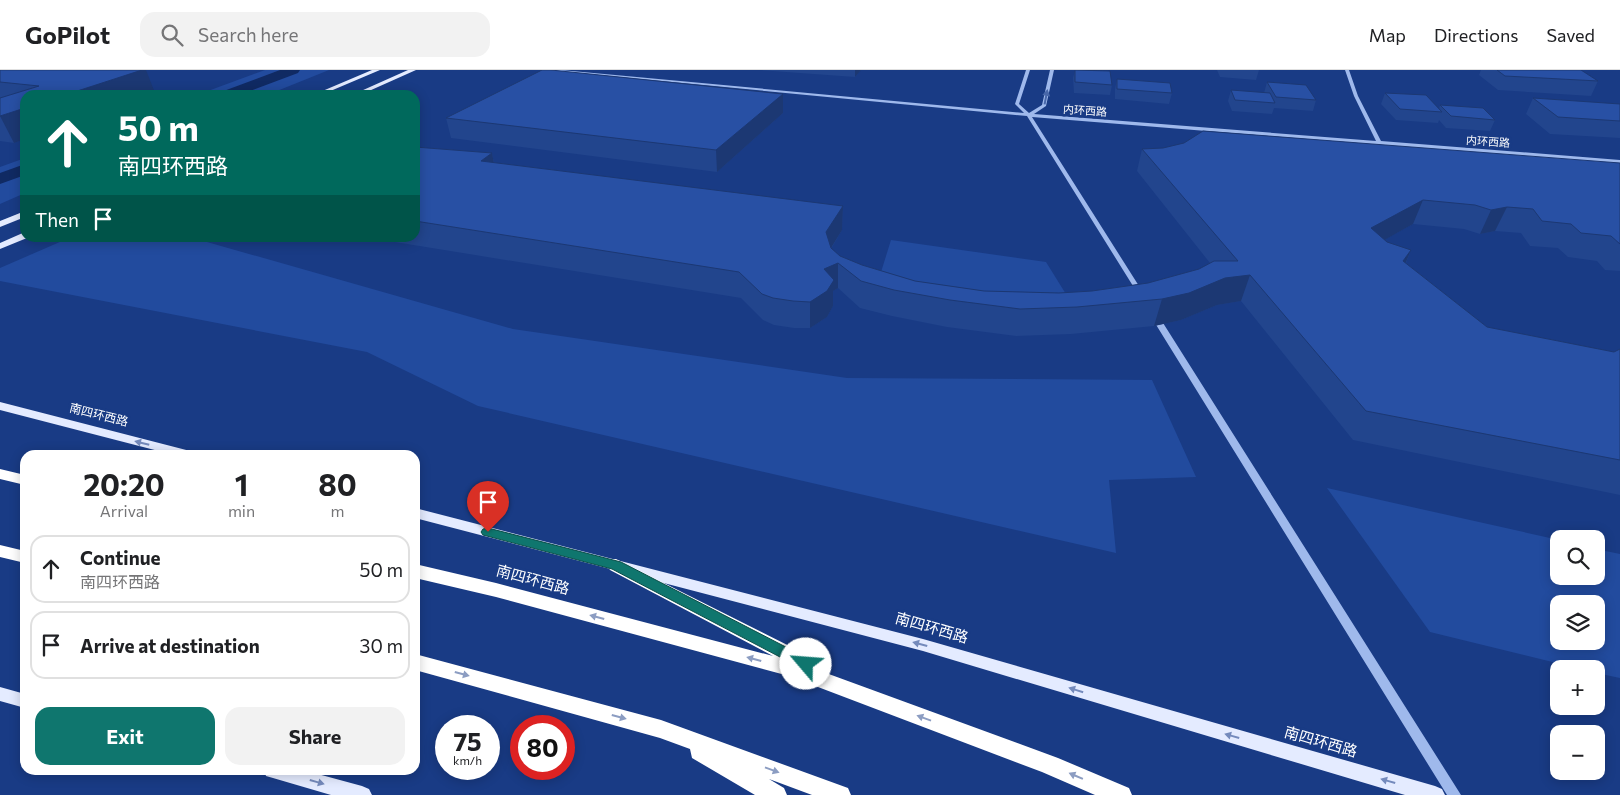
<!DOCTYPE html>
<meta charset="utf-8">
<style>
:root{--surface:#fff;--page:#f2f2f2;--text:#202124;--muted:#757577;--line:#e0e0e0;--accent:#0f766e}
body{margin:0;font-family:Commissioner,"Noto Sans SC",sans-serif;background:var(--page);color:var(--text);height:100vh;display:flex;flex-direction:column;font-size:19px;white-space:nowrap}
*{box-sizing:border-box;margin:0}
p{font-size:16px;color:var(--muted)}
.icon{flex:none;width:28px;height:28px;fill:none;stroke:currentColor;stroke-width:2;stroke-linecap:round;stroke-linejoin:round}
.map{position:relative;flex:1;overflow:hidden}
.drawer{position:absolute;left:20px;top:380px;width:400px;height:325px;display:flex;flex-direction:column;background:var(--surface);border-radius:15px;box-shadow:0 2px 12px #0003}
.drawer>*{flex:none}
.hud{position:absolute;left:20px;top:20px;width:400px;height:152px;border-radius:15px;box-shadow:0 2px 12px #0003;background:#00695c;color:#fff;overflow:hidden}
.fabs{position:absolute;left:1550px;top:460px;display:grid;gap:10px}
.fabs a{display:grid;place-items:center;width:55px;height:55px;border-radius:10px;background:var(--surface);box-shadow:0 2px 12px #0003;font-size:25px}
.speed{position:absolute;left:435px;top:645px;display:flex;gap:10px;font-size:25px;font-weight:700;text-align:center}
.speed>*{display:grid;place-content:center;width:65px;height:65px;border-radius:50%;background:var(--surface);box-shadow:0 2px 12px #0003;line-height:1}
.speed small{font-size:12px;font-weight:400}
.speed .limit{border:8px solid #d22;background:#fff;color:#111}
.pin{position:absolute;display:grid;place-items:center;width:42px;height:42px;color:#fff;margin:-51px -21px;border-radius:50% 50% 50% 0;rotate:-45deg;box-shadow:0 0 5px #0007}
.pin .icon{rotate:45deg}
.me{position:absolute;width:55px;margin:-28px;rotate:297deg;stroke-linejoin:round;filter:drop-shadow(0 0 4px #0008)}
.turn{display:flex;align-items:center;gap:18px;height:105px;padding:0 15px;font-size:22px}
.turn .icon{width:65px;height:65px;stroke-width:2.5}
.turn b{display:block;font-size:35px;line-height:42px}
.then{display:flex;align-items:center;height:48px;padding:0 15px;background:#0003;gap:10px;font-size:19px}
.eta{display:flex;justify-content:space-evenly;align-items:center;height:85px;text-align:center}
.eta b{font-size:30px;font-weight:700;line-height:35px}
.button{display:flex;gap:10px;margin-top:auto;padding:10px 15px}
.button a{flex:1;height:58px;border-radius:15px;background:var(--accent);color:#fff;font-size:20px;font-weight:700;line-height:58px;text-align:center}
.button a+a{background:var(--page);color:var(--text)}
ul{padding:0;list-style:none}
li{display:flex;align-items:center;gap:15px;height:68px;margin:0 10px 8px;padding:0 5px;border:2px solid var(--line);border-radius:15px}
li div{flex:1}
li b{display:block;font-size:19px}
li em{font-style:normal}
header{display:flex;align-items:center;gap:30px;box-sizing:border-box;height:70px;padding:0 25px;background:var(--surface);border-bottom:1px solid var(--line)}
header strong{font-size:24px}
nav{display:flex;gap:28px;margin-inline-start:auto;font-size:18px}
.search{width:350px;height:45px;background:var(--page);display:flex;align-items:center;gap:12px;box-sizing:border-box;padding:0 18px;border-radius:15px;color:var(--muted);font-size:19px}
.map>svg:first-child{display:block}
</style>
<header>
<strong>GoPilot</strong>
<div class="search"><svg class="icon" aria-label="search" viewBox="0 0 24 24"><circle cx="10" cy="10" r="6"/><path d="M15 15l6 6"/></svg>Search here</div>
<nav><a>Map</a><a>Directions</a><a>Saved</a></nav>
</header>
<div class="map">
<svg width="1620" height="725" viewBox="0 0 1620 725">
<rect width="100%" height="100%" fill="#193b85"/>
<path fill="#224b9e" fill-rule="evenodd" d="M265,0h64l-62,25h-70z
M25,88v35l-25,11v-37z
M69,168h124l320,91 334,49 305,2 44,97 -87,3 7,73 -638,-147 -111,-54 -367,-71v-13z
M891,170l155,22 23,37 -192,-14z
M1327,418l232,52v36h37v-27l24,5v124l-24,-5v-4h-15l-151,-37zM1559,534h37v37h-37z"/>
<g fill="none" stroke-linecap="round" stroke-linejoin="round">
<path fill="#102a63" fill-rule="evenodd" d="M280,0h20l-2,3 -59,22h-20l2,-3z
M25,94v11l-25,9v-11z"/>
<path fill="#9fb9ec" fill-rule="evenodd" d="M546,0h15l463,43 -9,-9 11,-34h4l-11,34 10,9 13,-8 8,-35h4l-8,36 -12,8 342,27 -22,-45 -9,-26h4l9,26 23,45 239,19v4l-588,-47 112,177 -3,2 -3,-2 -111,-178z
M1151,243h6l1,2 303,480h-14l-297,-480z"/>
<path fill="#e4ebff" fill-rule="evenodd" d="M372,0h8l-59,25h-8z
M408,0h8l-56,25h-8z
M25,141v6l-25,10v-6z
M25,162v6h2l-27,11v-6z
M0,332l194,50 1,3h-21l-174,-45z
M415,438l508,131 512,147 7,3 3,6h-40l-482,-144 -508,-133z
M0,617l25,7v14l-25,-7z
M264,700h39l59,16 7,3 3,6h-41l-58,-17 -7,-2z"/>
<path fill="#fff" fill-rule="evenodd" d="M0,399l25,6v10l-25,-6z
M0,475l25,6v12l-25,-6z
M616,489l209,105 3,6 -2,3 232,85 71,30 3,7h-37l-53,-23 -253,-96 -293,-79 -81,-19v-14l81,19 277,73 -163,-86 -3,-5 3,-5z
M415,584l246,66 187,68 3,7h-39l-43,-16 15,9 3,7h-32l-63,-37 -2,-9 -30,-11 -245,-68z"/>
</g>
<path fill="#22458d" d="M0,0l155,23 -5,2h-125v44l-11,4 -14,-2z
M759,0h102l-6,7z
M1075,0l37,15 -2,10 -36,-2 -1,-15z
M1217,0h42l-3,10 -36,-3z
M1481,0h100l17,11 -7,15 -93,-6 -19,-15z
M1117,9l55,14 -3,11 -54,-5v-10z
M1267,12l49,18 -3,11 -39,-3 -2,6 -40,-3 -4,-10 3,-11 33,3z
M1385,23l54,16 1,-4 55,15 -5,11 -44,-3 -7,-8 -1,3 -42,-3 -15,-16z
M783,24v19l-66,59 -266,-34 -5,-20z
M1533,28l87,6v34l-70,-4 -24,-20z
M415,77l77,6 2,10 349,43 -1,24 -11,19 9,7 22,9 53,16 69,10 75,2 33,-2 56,-8 51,-14 11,-6 -73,-92 5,-22 478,14v108l-15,-1 -8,-9 -29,-4 -10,-9 -28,-2 -9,-13 -26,-2 -15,3 -16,-5 -51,-5 -29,16 3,2 24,8 -5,13 81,64 127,25 6,-3v146l-267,-55 -112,-139 -24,4 -36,15 -27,6 -83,8 -55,2 -69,-9 -55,-11 -32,-8 -22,-20 -5,3v15l-6,11 -17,11h-16l-20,-3 -11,-5 -22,-22 -371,-60h45z"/>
<path fill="#1c3873" d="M142,0h4l9,23 -5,2h-85z
M855,0h6l-6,7z
M783,24v19l-66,59 -1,-22z
M25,38v31l-11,4 -14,-27z
M492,83l4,22 -15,-14z
M1423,130l-10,24 -52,29 10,-25z
M843,136l-1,24 -16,26v-24z
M1507,137l-12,24 -15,3 11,-24z
M1411,180l-11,26 3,-15z
M838,193v25l-5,3v15l-6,11 -17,11v-26l14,-33z
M1250,205l-9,26 -24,4 -36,15 -27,6 8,-27 63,-21z"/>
<path fill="#2850a4" stroke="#1c3873" d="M0,0h142l-77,25h-40v13l-25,8v-18l39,-12 -39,-4z
M542,0h9l232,24 -67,56 -270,-32z
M1075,0l35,1 2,14 -37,-3z
M1497,0h84l17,11 -93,-5z
M1117,9l53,4 2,10 -55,-4z
M1267,12l39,3 10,15 -40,-3z
M1231,20l39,3 5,10 -40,-3z
M1385,23l41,2 16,17 -42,-3z
M1533,28l87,6v17l-62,-4z
M1440,35l43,3 12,12 -44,-4z
M1203,61l417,32v81l-9,-8 -30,-3 -10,-9 -29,-3 -9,-12 -26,-2 -16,3 -16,-5 -52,-5 -52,28 16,14 24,8 -8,11 84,66 127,25 6,-3v111l-254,-49 -116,-136 -25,3 -36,15 -27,6 -85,8 -57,2 -70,-9 -56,-10 -33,-9 -23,-18 -14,6 10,11 -7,11 -17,11 -17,-1 -20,-3 -11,-4 -23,-22 -324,-51v-74l77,6 -11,8 362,45 -17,26 5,16 9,8 22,9 53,16 69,10 75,2 33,-2 56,-8 51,-14 15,-8h24l-96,-112 21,-1 21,-5z"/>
<defs><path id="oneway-solid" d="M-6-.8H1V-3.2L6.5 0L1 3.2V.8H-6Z" transform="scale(1.25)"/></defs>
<use fill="#4867a9" href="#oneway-solid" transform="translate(1046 27) rotate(-79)"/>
<g fill="#748abc">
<use href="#oneway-solid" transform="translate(142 373) rotate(-166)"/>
<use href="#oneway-solid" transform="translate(920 574) rotate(-165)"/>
<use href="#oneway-solid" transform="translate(1076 620) rotate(-163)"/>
<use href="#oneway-solid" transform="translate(1232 666) rotate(-164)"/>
<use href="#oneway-solid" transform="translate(1388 711) rotate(-164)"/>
<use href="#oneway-solid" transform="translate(317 712) rotate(16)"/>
</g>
<g fill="#8c9dc2">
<use href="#oneway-solid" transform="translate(597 547) rotate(-165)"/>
<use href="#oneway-solid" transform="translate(754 589) rotate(-165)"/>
<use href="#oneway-solid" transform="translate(462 604) rotate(15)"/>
<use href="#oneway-solid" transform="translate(619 647) rotate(15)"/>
<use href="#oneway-solid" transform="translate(924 648) rotate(-160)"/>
<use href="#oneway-solid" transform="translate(772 700) rotate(20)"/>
<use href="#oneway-solid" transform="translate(1076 706) rotate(-157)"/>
</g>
<path fill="#0f766e" stroke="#0a4d48" d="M488,458l133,34 190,98 3,4 -3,4 -5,2 -5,-2 -189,-99 -129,-34 -2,-3 2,-3z"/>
<g text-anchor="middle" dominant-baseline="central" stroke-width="5" stroke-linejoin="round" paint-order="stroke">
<g font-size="11" fill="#fff" stroke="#193b85">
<text transform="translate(1085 40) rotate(4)">内环西路</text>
<text transform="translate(1488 71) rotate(4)">内环西路</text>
</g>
<g font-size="12" fill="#fff" stroke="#193b85">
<text transform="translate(99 344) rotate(14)">南四环西路</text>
</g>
<g font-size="15" fill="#fff" stroke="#193b85">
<text transform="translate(533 509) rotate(15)">南四环西路</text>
<text transform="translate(932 557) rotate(16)">南四环西路</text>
<text transform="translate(1321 671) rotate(16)">南四环西路</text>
</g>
</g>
</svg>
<div class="fabs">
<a><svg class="icon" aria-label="search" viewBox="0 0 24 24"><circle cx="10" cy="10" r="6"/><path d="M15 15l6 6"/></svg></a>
<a><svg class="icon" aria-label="layers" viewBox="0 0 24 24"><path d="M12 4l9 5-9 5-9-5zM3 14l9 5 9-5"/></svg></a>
<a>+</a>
<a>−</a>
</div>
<div class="speed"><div>75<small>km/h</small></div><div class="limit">80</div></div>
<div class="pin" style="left:488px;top:462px;background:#d93025"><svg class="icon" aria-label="arrive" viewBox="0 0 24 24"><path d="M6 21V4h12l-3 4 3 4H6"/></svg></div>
<svg class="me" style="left:806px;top:594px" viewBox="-20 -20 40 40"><circle r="19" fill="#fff"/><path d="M0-13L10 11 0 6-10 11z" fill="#0f766e"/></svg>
<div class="hud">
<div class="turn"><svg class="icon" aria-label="ahead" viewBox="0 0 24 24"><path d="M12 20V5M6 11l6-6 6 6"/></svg><div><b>50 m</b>南四环西路</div></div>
<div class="then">Then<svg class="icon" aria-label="arrive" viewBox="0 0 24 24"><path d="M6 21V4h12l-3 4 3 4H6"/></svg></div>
</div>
<section class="drawer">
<div class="eta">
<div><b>20:20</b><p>Arrival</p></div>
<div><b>1</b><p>min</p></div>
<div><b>80</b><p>m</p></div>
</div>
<ul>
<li><svg class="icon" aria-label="ahead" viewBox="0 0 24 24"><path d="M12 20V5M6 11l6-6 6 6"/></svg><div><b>Continue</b><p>南四环西路</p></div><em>50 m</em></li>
<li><svg class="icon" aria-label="arrive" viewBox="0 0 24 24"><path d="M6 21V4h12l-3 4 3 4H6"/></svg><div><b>Arrive at destination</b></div><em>30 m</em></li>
</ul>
<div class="button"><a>Exit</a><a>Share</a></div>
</section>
</div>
